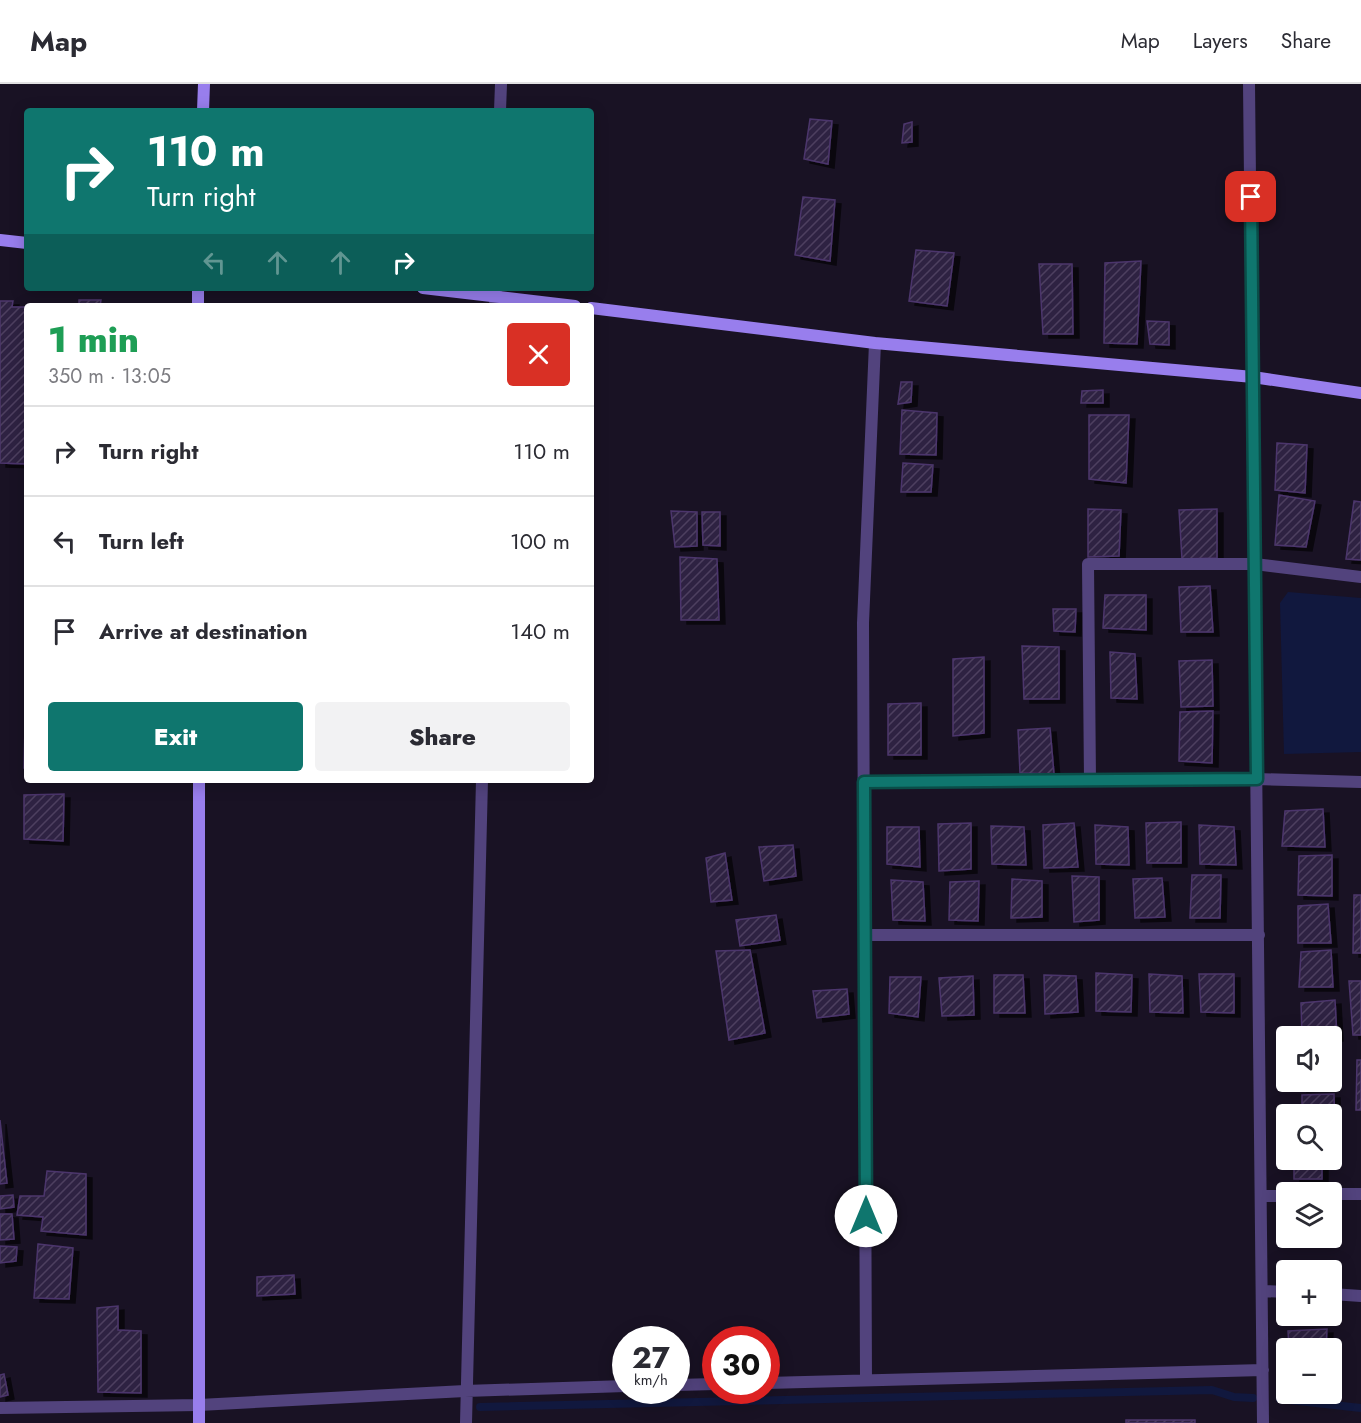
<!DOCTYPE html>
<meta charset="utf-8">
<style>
:root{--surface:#fff;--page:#f2f2f3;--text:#2b2b33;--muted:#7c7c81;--line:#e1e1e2;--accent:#0f766e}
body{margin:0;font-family:Jost,sans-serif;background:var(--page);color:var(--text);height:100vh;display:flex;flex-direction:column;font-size:22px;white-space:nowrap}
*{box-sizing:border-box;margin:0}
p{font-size:20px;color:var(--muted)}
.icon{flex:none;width:33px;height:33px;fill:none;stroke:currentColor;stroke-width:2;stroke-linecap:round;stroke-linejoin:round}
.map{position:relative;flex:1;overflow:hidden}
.drawer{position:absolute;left:24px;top:219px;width:570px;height:480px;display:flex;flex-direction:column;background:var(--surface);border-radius:6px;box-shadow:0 3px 15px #0003}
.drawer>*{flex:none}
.guide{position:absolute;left:24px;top:24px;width:570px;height:183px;border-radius:6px;box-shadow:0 3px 15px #0003;background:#0f766e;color:#fff;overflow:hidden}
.tools{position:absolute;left:1276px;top:942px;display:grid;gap:12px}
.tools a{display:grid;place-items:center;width:66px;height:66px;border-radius:6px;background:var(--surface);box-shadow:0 3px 15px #0003;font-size:30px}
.speed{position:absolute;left:612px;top:1242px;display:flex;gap:12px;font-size:30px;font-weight:700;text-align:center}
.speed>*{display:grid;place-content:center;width:78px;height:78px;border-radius:50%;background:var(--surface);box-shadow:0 3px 15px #0003;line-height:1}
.speed small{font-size:15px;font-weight:400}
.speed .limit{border:9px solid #d22;background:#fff;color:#111}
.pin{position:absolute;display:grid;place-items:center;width:51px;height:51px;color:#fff;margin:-26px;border-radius:12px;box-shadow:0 3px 9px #0006}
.me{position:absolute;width:66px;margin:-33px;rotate:0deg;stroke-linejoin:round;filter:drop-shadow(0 0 4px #0008)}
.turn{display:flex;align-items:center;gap:21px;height:126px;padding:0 24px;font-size:27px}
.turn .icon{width:78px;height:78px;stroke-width:2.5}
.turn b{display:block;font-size:42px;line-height:51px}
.lanes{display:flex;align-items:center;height:57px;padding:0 24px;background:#0003;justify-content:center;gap:30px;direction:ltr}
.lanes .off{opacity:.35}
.round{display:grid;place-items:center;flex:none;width:63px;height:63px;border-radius:6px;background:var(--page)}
.head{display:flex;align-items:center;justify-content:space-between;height:102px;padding:0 24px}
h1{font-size:36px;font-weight:800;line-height:45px;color:#1e9e55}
.cta{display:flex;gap:12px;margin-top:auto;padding:12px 24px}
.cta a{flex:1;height:69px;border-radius:6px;background:var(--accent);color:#fff;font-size:24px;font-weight:800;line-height:69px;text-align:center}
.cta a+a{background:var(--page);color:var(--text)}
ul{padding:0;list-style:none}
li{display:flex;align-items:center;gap:18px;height:90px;padding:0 24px;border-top:2px solid var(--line)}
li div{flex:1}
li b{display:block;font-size:22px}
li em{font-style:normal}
header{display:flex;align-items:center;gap:36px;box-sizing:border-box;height:84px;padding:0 30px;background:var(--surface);border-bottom:2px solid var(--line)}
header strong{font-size:28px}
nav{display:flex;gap:33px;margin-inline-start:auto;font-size:21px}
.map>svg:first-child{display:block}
</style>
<header>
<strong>Map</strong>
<nav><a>Map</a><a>Layers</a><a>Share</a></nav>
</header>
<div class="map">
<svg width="1361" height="1339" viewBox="0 0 1361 1339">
<defs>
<pattern id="building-hatch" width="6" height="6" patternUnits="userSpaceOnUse" patternTransform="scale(1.5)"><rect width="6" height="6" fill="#2f2143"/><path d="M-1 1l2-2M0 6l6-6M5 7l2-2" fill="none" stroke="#4d415f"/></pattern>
<filter id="shadow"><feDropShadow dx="6" dy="4" stdDeviation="0" flood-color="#0009"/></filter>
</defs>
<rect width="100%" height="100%" fill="#191224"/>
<path fill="#11183e" d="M1288,508l73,6v154l-77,2 -4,-151z"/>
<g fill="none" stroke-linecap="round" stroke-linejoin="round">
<path stroke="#11183e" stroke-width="8" d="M1280,1315l81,9
M480,1323l732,-17 22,7 19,1"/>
</g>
<path fill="url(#building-hatch)" stroke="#4c366c" stroke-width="1.5" filter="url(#shadow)" d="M810,35l22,2 -4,43 -24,-5z
M912,38v20l-10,1 2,-19z
M803,113l32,3 -5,61 -35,-6z
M916,166l38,3 -7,53 -38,-5z
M1141,177l-4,83 -33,-1 1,-80z
M1039,180h33l1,70h-30z
M79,216h22l-1,6h-21z
M0,217h13l-1,6h15v157l-27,-1z
M1147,237l22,1v23l-19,-1z
M901,298h11l-1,20 -13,2z
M1103,306v13h-22l1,-12z
M902,326l35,3 -1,42 -36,-1z
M1089,331h40l-3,68 -37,-4z
M1277,359l30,2 -2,48 -30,-3z
M903,379l30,2 -2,27h-30z
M1279,411l36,6 -9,46 -31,-2z
M1354,417l7,1v58l-15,-1z
M1088,425l33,1 -2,46 -31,1z
M1217,425v49l-35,1 -3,-49z
M671,427l26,1v34l-22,1z
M702,428h18v34l-17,-1z
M680,473l37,2 2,61h-38z
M1210,502l3,46h-32l-2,-45z
M1105,511h41v35l-43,-2z
M1053,525h23l-1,23 -21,-1z
M1022,562l37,1v52h-35z
M1110,568l25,2 2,45 -26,-1z
M984,573v76l-31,3v-77z
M1212,576l1,46 -32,1 -2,-46z
M921,619v52h-33v-51z
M1213,627l-1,52 -33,-2 1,-49z
M25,641h2v43h-3z
M1050,644l4,46 -34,-1 -2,-43z
M64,710l-1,47 -39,-2v-44z
M1323,725l2,38 -43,-1 3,-35z
M1181,738v41h-34l-1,-40z
M971,739v46l-32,2 -1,-47z
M1074,739l4,44 -34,1 -1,-43z
M1095,741l33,2 1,38 -33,-1z
M1199,741l35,2 2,38 -36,-1z
M991,742l33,1 2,38 -34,-1z
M887,743h32l1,40 -33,-3z
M793,761l3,31 -32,5 -5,-34z
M725,769l7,47 -21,2 -5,-44z
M1332,771v41l-34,-1 1,-39z
M1192,791h29l-1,43h-30z
M1072,792l27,1v43l-25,2z
M1162,794l3,39 -30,1 -2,-39z
M1012,795l30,2v36l-31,1z
M891,796l32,2 2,39 -32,-1z
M979,797l-1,40 -29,-1 1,-38z
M1354,811h7v58h-8z
M1328,820l3,39h-33v-37z
M776,831l4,25 -40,6 -4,-26z
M750,866l15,83 -36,7 -13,-89z
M1331,866l2,37h-34l2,-35z
M1096,889l36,2 -1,37 -35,-1z
M1149,890l33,2 1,37 -33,-1z
M1199,890h35v39l-33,-1z
M994,891h29l2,38h-31z
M1044,891l32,1 2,36 -33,2z
M973,892l1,39 -32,1 -3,-38z
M890,893h31l-3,40 -29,-4z
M1349,897h12v54h-8z
M847,905l2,25 -32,4 -4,-27z
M1335,916l2,37 -35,-1 -1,-33z
M1332,971l2,31 -33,2v-6h31z
M1357,976h4v50h-5z
M1334,1010l1,38h-3v-18h-30v-19z
M0,1036l7,63 -7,1z
M1294,1076h28v19h-28z
M47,1087l39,3v61l-45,-4 2,-14 -26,-2 3,-19h24z
M13,1111l1,12 -14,2v-13z
M0,1130h12l2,25 -14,1z
M38,1160l35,4 -4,51 -35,-1z
M0,1162l17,1 -1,14 -16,2z
M294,1191l1,19 -38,2v-19z
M118,1222v24l23,1v62l-43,-1 -1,-84z
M1327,1245l-1,19h-37l-1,-17z
M4,1290l4,21 -8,2v-22z
M1126,1336h69v3h-69z"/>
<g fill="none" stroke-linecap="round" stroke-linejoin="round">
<path stroke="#52437d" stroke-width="12" d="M1249,0l14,1339
M500,27l1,-27
M495,222l1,-18
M1090,697l-2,-217h167l106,13
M864,698l393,-3 104,3
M864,851h395
M1332,1110h29
M1262,1112h25
M1263,1207l24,1
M1332,1210l29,2
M866,1296l-3,-757 12,-280
M766,1299l497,-13
M676,1301l40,-1
M0,1324l199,-3 266,-14 161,-5
M466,1339l16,-643"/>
<path stroke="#987eed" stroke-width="12" d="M203,27l1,-27
M0,156l27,3
M198,204v18
M423,204l152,18
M591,224l284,35 378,34 108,16
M199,696v643"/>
</g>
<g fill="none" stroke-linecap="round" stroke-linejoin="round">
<g stroke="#0a4d48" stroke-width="15">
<path id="route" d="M866,1132l-2,-434 393,-3 -6,-582"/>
</g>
<use href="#route" stroke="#0f766e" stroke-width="10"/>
</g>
</svg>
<div class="tools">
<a><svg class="icon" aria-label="sound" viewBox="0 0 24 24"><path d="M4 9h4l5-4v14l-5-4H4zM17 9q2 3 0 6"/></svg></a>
<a><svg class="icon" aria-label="search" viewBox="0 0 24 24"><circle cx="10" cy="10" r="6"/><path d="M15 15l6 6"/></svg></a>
<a><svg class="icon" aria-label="layers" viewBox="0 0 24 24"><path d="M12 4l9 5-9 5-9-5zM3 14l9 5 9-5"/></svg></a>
<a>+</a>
<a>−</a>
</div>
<div class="speed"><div>27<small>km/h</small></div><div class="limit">30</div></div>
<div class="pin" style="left:1251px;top:113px;background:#d93025"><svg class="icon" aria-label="arrive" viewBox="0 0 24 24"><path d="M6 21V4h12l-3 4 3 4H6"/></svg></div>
<svg class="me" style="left:866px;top:1132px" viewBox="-20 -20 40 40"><circle r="19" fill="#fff"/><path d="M0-13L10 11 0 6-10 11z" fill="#0f766e"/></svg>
<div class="guide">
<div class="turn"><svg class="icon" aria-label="right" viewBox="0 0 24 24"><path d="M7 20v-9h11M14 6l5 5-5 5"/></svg><div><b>110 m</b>Turn right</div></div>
<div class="lanes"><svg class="icon off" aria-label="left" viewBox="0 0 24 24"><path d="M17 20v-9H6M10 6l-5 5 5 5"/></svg><svg class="icon off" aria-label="ahead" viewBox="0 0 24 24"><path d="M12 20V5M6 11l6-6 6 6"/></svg><svg class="icon off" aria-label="ahead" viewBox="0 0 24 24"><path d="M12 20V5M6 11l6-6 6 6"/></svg><svg class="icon" aria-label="right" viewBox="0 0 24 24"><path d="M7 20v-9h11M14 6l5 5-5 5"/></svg></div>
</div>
<section class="drawer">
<div class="head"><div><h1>1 min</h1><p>350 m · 13:05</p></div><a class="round" style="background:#d93025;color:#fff"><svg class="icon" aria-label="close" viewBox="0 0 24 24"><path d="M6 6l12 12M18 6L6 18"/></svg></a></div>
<ul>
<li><svg class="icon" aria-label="right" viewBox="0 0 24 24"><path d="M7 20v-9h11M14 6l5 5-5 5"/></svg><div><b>Turn right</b></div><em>110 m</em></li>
<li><svg class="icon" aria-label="left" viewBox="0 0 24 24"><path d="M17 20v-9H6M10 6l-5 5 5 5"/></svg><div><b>Turn left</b></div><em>100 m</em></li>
<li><svg class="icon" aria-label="arrive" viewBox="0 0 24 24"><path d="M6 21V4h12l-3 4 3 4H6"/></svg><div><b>Arrive at destination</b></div><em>140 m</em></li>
</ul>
<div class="cta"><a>Exit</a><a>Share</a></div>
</section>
</div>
